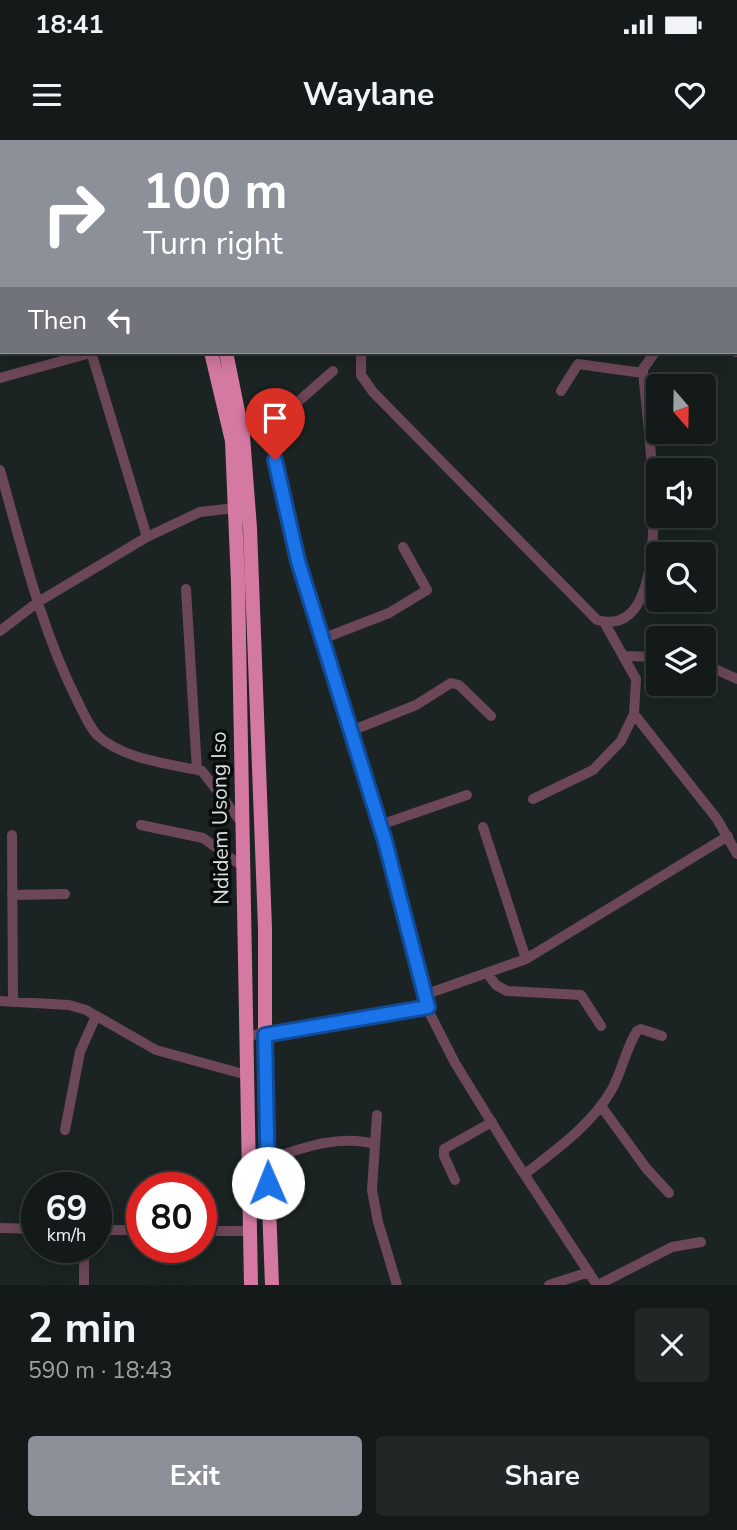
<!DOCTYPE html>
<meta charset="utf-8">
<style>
:root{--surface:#141a1a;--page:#212727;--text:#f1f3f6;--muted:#9da1a2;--line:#333839;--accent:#8c9099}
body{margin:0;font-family:"Nunito Sans",sans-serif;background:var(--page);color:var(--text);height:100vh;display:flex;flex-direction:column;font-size:26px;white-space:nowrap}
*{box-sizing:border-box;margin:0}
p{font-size:23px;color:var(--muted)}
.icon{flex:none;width:38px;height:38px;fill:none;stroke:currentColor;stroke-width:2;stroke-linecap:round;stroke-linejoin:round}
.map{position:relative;height:1145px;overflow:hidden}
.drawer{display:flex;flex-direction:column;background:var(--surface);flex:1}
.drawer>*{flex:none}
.top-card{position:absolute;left:0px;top:0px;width:738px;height:214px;box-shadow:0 4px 18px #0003,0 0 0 2px var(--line);background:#8c9099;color:#fff;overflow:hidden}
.needle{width:46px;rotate:160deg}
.buttons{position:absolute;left:646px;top:234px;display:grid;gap:14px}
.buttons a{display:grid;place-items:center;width:70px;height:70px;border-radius:7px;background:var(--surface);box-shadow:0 4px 18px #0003,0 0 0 2px var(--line);font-size:35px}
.speed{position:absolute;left:21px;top:1032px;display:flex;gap:14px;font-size:35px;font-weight:700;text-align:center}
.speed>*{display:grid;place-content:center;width:91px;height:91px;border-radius:50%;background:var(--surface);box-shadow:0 4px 18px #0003,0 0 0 2px var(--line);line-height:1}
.speed small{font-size:18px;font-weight:400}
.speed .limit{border:10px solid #d22;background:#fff;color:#111}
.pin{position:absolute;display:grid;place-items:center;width:60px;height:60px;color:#fff;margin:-72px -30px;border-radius:50% 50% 50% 0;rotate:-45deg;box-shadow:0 0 7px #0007}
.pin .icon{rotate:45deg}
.me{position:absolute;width:77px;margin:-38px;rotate:359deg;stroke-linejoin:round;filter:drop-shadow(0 0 5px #0008)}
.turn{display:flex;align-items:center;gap:24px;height:147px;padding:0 28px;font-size:32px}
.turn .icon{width:91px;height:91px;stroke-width:2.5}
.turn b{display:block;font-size:49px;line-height:60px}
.then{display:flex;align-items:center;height:66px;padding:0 28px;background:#0003;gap:14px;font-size:26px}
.round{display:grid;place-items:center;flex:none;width:74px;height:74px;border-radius:7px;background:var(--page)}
.overview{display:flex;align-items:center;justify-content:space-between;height:119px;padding:0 28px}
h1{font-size:42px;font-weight:700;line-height:52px}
.cta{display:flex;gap:14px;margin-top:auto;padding:14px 28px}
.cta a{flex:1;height:80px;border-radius:7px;background:var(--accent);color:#fff;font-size:28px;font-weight:700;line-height:80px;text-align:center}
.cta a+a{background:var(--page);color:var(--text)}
.status{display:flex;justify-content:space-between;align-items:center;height:49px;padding:0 35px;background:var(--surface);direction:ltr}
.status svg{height:19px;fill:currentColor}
header{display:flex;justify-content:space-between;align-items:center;height:91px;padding:0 28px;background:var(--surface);font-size:32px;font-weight:700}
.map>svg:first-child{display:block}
</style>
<div class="status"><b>18:41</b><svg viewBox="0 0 49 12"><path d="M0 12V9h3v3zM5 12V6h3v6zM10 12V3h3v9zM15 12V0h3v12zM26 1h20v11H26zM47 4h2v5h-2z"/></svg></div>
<header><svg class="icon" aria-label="menu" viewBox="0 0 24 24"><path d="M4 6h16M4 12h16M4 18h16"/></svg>Waylane<svg class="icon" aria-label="heart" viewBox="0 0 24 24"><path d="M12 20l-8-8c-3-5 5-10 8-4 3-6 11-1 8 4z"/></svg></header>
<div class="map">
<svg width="737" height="1145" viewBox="0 0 737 1145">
<rect width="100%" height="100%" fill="#1b2323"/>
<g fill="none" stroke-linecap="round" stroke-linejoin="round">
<path stroke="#6c4757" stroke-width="10" d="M300,0v2
M705,0l1,2
M432,2v-2
M552,2l1,-2
M737,56v1
M0,63h2
M91,212l56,185
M361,212v23l12,17 224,228c88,25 47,-213 46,-251l12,-17
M735,212h2
M333,231l-57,50 -6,13 28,126 87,281 42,167 28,55 56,91 86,131
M0,238l94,-26
M561,251l17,-27 65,9
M0,330c22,77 40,156 76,228 6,12 12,27 21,37 25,24 73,29 105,36l39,51
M186,449l11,181
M0,491l38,-29 109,-65 53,-25 35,-4
M322,499l67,-26 38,-23 -24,-43
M625,516l33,1
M704,524l33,15
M634,574l83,105 20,35
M351,591l65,-26 35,-22 8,2 32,31
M533,659l60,-29 28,-29 13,-27 2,-35 -32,-57
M141,685l62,13 39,28
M380,685l87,-30
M483,687l43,132
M12,695l1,167
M12,755l53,-1
M487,833l9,12 11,6 74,4 20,31
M424,855l102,-36 202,-123
M0,861l69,4 17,5 70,40 91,25
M246,896l181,-28
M601,966l45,62 23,25
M377,975l-5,75 6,32 19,63
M65,990l15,-78 16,-36
M267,1020c35,-12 72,-26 108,-16
M525,1034c32,-25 65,-48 86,-83 11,-19 14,-41 26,-60l4,-2 21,7
M455,1040l-11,-24v-7l48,-27
M0,1088l37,1
M96,1090h46
M201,1091h49
M84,1108v37
M549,1145l40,-13
M598,1145l74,-38 29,-5"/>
<path stroke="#d479a2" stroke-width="14" d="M148,0v2
M159,0l1,2
M211,212l21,89 6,142 13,702
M226,212l17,84 7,92 15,400v171l7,186"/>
</g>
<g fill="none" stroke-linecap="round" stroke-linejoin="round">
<g stroke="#114b97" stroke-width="18">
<path id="route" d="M268,1043l-3,-148 163,-28 -43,-166 -87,-280 -23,-101"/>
</g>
<use href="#route" stroke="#1a73e8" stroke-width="12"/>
</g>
<g text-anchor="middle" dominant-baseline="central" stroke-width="7" stroke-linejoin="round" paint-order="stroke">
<g font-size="21" fill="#dbe0e0" stroke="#080c0c">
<text transform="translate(220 678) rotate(-91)">Ndidem Usong Iso</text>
</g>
</g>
</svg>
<div class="buttons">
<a><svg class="needle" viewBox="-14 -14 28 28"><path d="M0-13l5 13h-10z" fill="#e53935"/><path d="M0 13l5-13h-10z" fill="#9da1a2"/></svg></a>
<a><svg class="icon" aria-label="sound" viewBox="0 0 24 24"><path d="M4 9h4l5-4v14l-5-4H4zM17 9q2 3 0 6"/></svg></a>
<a><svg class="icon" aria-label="search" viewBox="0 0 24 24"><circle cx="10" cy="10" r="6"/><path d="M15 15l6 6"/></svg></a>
<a><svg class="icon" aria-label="layers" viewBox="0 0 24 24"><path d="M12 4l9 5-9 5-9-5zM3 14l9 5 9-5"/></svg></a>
</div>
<div class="speed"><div>69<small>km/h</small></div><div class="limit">80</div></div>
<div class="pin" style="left:275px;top:320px;background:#d93025"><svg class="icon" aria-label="arrive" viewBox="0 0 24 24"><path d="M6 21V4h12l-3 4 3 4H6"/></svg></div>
<svg class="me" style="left:268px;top:1043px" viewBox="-20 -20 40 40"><circle r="19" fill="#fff"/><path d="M0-13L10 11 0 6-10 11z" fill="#1a73e8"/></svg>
<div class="top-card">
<div class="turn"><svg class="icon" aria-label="right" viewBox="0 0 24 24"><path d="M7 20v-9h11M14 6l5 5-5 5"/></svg><div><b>100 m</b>Turn right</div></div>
<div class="then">Then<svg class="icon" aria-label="left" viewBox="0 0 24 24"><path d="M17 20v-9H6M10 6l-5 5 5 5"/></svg></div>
</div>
</div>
<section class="drawer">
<div class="overview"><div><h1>2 min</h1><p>590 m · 18:43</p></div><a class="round"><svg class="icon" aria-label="close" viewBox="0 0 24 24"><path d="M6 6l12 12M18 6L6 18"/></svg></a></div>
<div class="cta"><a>Exit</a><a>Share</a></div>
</section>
